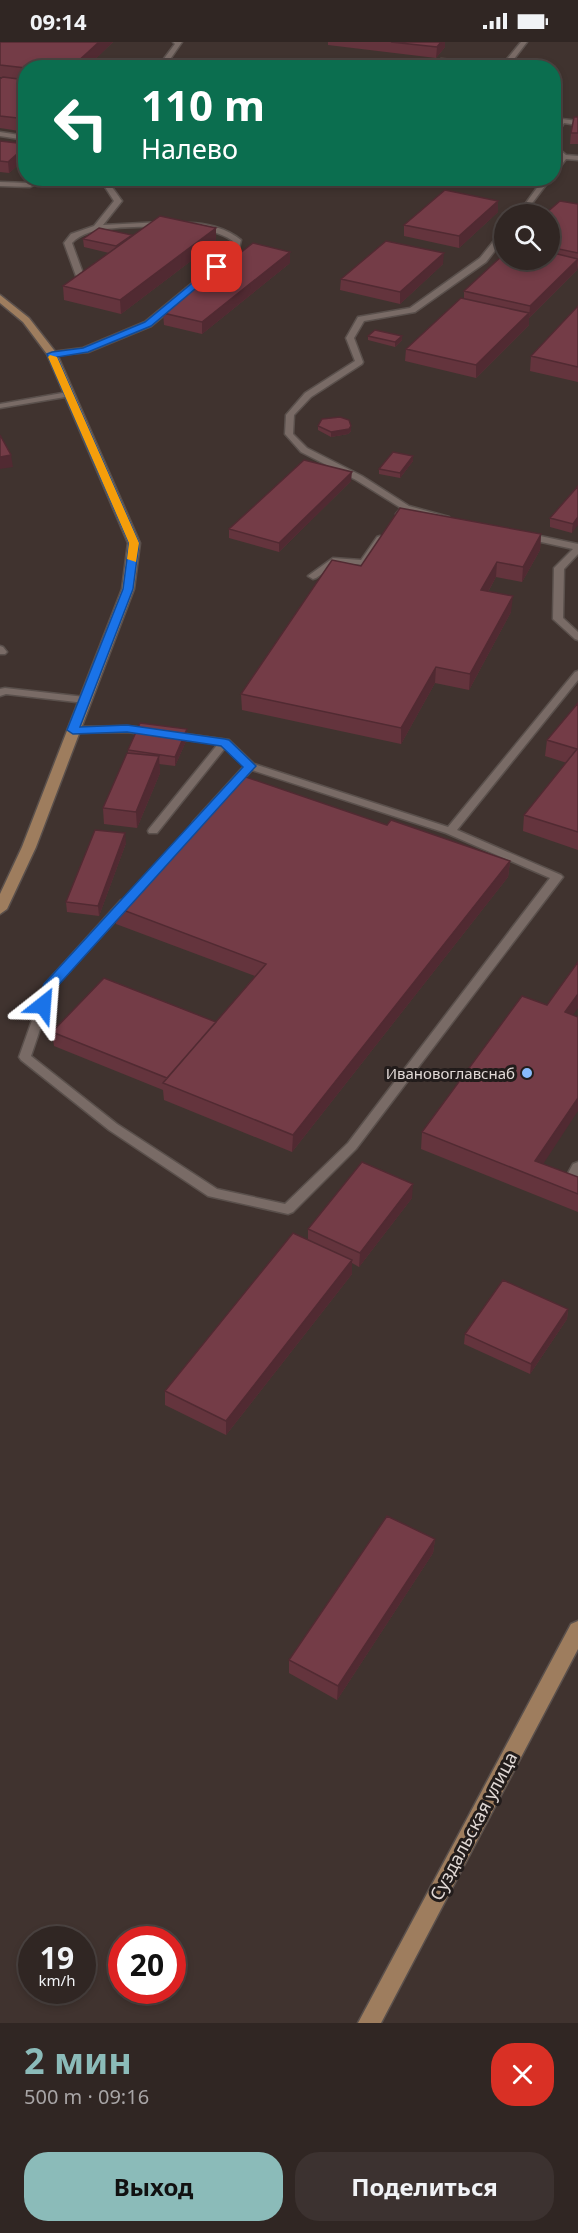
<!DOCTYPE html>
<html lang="ru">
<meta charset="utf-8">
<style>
:root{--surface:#302623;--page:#3c3230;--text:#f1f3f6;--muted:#a8a5a6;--line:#4b4341;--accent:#8bbbb9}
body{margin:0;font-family:"Noto Sans",sans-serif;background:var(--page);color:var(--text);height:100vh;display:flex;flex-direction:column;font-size:22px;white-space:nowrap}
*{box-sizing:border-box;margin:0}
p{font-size:20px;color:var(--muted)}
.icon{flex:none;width:33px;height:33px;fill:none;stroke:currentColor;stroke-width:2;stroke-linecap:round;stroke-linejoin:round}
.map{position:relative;height:1981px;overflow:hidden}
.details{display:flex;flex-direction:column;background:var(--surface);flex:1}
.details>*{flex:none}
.top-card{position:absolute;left:18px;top:18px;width:543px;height:126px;border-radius:24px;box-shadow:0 3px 9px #0003,0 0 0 2px var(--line);background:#0b6e4f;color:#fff;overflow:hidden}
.tools{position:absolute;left:494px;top:162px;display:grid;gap:12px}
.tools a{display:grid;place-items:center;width:66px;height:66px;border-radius:50%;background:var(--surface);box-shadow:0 3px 9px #0003,0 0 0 2px var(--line);font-size:30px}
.speed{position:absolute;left:18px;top:1884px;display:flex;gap:12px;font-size:30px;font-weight:700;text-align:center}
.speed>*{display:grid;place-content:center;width:78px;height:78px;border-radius:50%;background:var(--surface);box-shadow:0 3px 9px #0003,0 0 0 2px var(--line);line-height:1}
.speed small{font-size:15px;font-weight:400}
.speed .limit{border:9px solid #d22;background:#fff;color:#111}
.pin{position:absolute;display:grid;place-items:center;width:51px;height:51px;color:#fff;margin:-26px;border-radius:12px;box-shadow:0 3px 9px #0006}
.me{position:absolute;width:66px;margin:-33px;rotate:28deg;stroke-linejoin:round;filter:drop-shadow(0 0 4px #0008)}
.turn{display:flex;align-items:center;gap:21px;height:126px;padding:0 24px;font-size:27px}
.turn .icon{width:78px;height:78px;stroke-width:2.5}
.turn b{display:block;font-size:42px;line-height:51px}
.round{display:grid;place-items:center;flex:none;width:63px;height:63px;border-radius:24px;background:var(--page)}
.headline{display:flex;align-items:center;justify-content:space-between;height:102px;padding:0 24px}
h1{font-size:36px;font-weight:700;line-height:45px;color:var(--accent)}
.button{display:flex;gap:12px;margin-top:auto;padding:12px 24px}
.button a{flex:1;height:69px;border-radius:24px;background:var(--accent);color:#111;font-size:24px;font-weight:700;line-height:69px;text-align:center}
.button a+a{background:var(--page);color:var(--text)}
.status{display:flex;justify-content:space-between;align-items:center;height:42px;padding:0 30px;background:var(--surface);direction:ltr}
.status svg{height:16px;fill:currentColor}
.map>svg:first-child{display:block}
</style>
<div class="status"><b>09:14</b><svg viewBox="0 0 49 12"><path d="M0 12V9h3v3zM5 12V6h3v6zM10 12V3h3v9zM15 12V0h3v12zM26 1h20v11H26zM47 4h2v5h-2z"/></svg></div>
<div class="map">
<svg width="578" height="1981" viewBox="0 0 578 1981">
<rect width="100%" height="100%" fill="#40332f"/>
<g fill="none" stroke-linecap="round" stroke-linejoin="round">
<g stroke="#5a504c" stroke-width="3">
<path id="lane" d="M173,0h9l-18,26h-7l18,-24z
M521,0h6l-20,26 -66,-5 -3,-2 3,-2 62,5z
M562,77l16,2v4l-14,-2 -8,13 -2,1v-7l6,-10z
M0,90l26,4v4l-26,-4z
M554,103l12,10 12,1v4l-12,-1 -10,13 -2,1v-6l6,-10 -6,-7z
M38,136h10l-18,9 -30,-1v-4l29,1z
M94,136c14,0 20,12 28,23l-19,24 59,-3 4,2 -4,2c-24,2 -74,-2 -90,17l12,33 -4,2 -4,-2 -12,-33 7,-9 23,-8 20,-25 -9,-14z
M544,136h7l-27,36h-6z
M185,181c19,-1 42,5 56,17l-3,13 -87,73 -63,26 -39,4v-4h3l31,-4 62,-26 85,-70 3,-11c-15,-10 -30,-12 -48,-14z
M501,190h3v7l-18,23 -71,50 -51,9 -10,17 9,24 -1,2 -51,33 -17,18 -1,19 14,14 55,28 47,30 40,11 -4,3 -37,-9 -5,5h-6l-1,-2 5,-6 -45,-28 -55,-28 -16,-18 1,-19 19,-22 50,-32 -9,-23 12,-21 52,-9 70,-50z
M68,350l4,2 -1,2 -71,12v-4z
M526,491l52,11v10l-14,15 -1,49 15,14v8l-3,-1 -22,-20 1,-51 19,-19 -50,-11v-4z
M380,494l5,3 -19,26 -28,-2 -22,15 -3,1 -5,-3 25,-18 28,2 16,-23z
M0,604l3,1 4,5 -2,2h-5z
M578,629v9l-121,150 104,45 2,2 -207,272 -63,63 -5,2 -80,-18 -99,-66 -88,-70 -2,-3 26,-73 76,-84h8l2,3 -2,3 -75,82 -23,68 86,68 100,65 68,15 63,-61 202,-265 -104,-45 -194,-63 -51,56h-8l-1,-2 1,-2 51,-56 -19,-18 -68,85h-8l-1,-2 1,-2 69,-85 -47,-6 -5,-3 5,-3 58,8 25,24 194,63 127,-155z
M5,646l80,9 5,3 -5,3 -79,-9 -6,2v-7z
M127,684l24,3 5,3 -5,3 -24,-3 -54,1 -5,-3 5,-3z
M578,1120v21l-10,-5 -1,-3 6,-11z"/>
</g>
<g stroke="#5a504c" stroke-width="3">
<path id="secondary" d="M0,253l29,23 28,36 83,189 -6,46 -98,258 -29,62 -7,5v-20l22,-47 100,-258 6,-46 -81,-189 -24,-32 -23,-19z
M578,1579v28l-197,374h-23l213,-399z"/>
</g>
<use href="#lane" fill="#796b66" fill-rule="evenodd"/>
<use href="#secondary" fill="#9e7d5e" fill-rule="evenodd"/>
</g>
<path fill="#64343d" d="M0,0h113l-27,26h-60v64l-26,-4v-49l2,-2h-2z
M328,0h117v5l-9,11 -108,-13z
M578,75v27h-8l1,-11z
M0,99l26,3v14l-17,15 -9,-1z
M578,162v61l-1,5 -48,48v7l-53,53 -71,-17 1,-12 58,-51v-7l85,-31v-46z
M498,170l-39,36 -55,-12v-11z
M132,194l84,6 -95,72 -57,-14 -1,-14 46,-33 -25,-6 -1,-8z
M290,221l-88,71 -38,-9 -1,-12z
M443,222l-43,40 -60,-14 1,-11z
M578,264v76l-48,-11 1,-15z
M368,294l34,4 -7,7 -27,-7z
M318,384l33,5 -3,3 -17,3 -13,-7z
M413,414v5l-13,17 -21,-4v-5z
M351,439l-72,71 -50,-14v-9z
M578,444l-6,47 -22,-6v-9z
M541,492l-1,16 -18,32 -26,-5 -8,15 23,20 -42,78 -34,-7 -34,61 -159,-34 -1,-16 120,-128z
M578,661v147l-55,-19 1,-16 43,-52 -22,-7 2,-16z
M187,687v10l-12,27 -16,-2 1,9 -23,55 -33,-4 -1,-16 25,-55v-3z
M387,783l123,36 -2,16 -216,275 -128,-52 -1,-10 -109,-44 -2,-14 164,-10 39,-46 -139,-52 -1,-17z
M126,801l-27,73 -32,-4 -1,-10z
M547,963l26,10 -30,149 35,13v35l-157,-63 1,-17z
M412,1156l-53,69 -7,-4v11l-126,161 -61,-30v-14l143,-152v-10z
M568,1267l-1,10 -37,55 -66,-30 1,-10z
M435,1497l-2,14 -96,147 -48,-27v-13z"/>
<path fill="#512a32" d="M99,0h14l-27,26h-11v-4z
M441,0h4v5l-9,11 1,-11z
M52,19l1,7h-8z
M26,104v12l-17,15 -1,-11z
M498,159v11l-39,36v-12z
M216,186v14l-95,72 -1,-14z
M290,210v11l-88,71v-12z
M444,211l-1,11 -43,40v-12z
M578,217l-1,11 -48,48 1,-12z
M529,271v12l-53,53v-13z
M402,294v4l-7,7v-5z
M351,384v5l-3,3 -17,3v-5z
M11,413l2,12 -13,2v-12z
M413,414v5l-13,17v-5z
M352,430l-1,9 -72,71v-9z
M578,475v8l-6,8 1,-9z
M541,492l-1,16 -18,32 1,-15z
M497,520l-1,15 -16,29 1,-16z
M513,554l-2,16 -42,78 1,-16z
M436,625l-1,16 -34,61v-16z
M187,687v10l-12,27v-9z
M159,714l1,17 -23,55 -1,-16z
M125,791l1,10 -27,73 -1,-10z
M510,819l-2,16 -216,275 1,-17z
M578,952v14l-15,21 2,-17z
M578,1056v13l-44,67 1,-17z
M413,1142l-1,14 -53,69 1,-14z
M352,1218v14l-126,161v-14z
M568,1267l-1,10 -37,55 1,-10z
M435,1497l-2,14 -96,147 1,-14z"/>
<path fill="#743c47" stroke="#512a32" stroke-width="1.5" d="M0,0h99l-24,22 -23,-3 -7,7h-19l-26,-3z
M391,0h50l-4,5z
M3,35l23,3v39l-26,-3v-37z
M574,75h4v16h-7z
M0,99l26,3v2l-18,16 -8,-1z
M445,148l53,11 -39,35 -55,-11z
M560,159l18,3v49l-29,-6v-33h-4z
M160,174l56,12 -96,72 -57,-14z
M99,186l33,7 -16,11 -33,-7z
M386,199l58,12 -44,39 -59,-13z
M253,201l37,9 -88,70 -39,-9z
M549,210l29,7 -48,47 -66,-15 40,-37v6h45z
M461,256l68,15 -53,52 -70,-16z
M578,264v61l-47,-11z
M375,288l27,6 -7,6 -27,-6z
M340,375l9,3 2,6 -2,3 -18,3 -13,-6 4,-7z
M0,393l11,20 -11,2z
M393,410l20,4 -13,17 -21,-4z
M304,418l48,12 -73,71 -50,-14z
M578,444v31l-5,7 -23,-6z
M400,466l141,26 -18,33 -26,-5 -16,28 32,6 -43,78 -34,-7 -35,61 -160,-34 91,-134 29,6z
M578,661v129l-54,-17 53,-66 -30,-9z
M140,681l47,6 -12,28 -47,-7z
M127,711l32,3 -23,56 -33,-4z
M243,734l144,49 4,-5 119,41 -217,274 -130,-52 103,-119 -151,-57z
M95,788l30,3 -27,73 -32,-4z
M578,920v32l-13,18 13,5v81l-43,63 43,16v17l-156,-62 100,-136 25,9z
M104,936l112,44 -49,56 -115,-46z
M362,1120l51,22 -53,69 -52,-24z
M293,1191l59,27 -126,161 -61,-30z
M503,1238l65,29 -37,55 -66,-30z
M387,1474l48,23 -97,147 -49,-26z"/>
<path fill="#1a73e8" stroke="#114b97" stroke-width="1.5" d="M214,223l7,2 -70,59 -63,26 -31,5 82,186 -6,46 -53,138 47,-2 98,14 4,1 27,26 -201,223 -5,16 -7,4 -7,-4 8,-21 199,-217 -22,-21 -94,-14 -54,2 -6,-4 56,-141 6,-46 -82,-189 5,-2 31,-4 62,-26z"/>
<path fill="#f59e0b" d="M50,313l7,2 82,186 -3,19 -9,-3 2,-16 -81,-186z"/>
<circle fill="#87bbfb" stroke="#221c1b" stroke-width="2" cx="527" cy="1031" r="6"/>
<g text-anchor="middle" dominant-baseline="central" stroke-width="6" stroke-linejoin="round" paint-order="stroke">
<g font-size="15" fill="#e1d9d6" stroke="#221c1b" text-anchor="end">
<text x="515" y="1031">Ивановоглавснаб</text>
</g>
<g font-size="18" fill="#e1d9d6" stroke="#221c1b">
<text transform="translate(473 1784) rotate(-62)">Суздальская улица</text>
</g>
</g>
</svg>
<div class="tools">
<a><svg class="icon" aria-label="search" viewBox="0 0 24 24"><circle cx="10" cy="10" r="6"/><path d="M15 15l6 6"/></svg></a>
</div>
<div class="speed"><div>19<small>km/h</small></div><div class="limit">20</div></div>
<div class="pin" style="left:217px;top:225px;background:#d93025"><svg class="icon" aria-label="arrive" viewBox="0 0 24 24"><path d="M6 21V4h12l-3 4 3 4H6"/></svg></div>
<svg class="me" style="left:43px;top:963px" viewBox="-20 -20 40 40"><path d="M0-17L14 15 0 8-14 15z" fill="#1a73e8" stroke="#fff" stroke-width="4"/></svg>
<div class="top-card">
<div class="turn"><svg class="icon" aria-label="left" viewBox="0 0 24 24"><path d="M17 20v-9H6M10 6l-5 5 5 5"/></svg><div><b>110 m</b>Налево</div></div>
</div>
</div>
<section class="details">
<div class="headline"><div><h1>2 мин</h1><p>500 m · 09:16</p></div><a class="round" style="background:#d93025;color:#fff"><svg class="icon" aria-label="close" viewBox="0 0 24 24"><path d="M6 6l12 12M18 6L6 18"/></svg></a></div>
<div class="button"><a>Выход</a><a>Поделиться</a></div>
</section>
